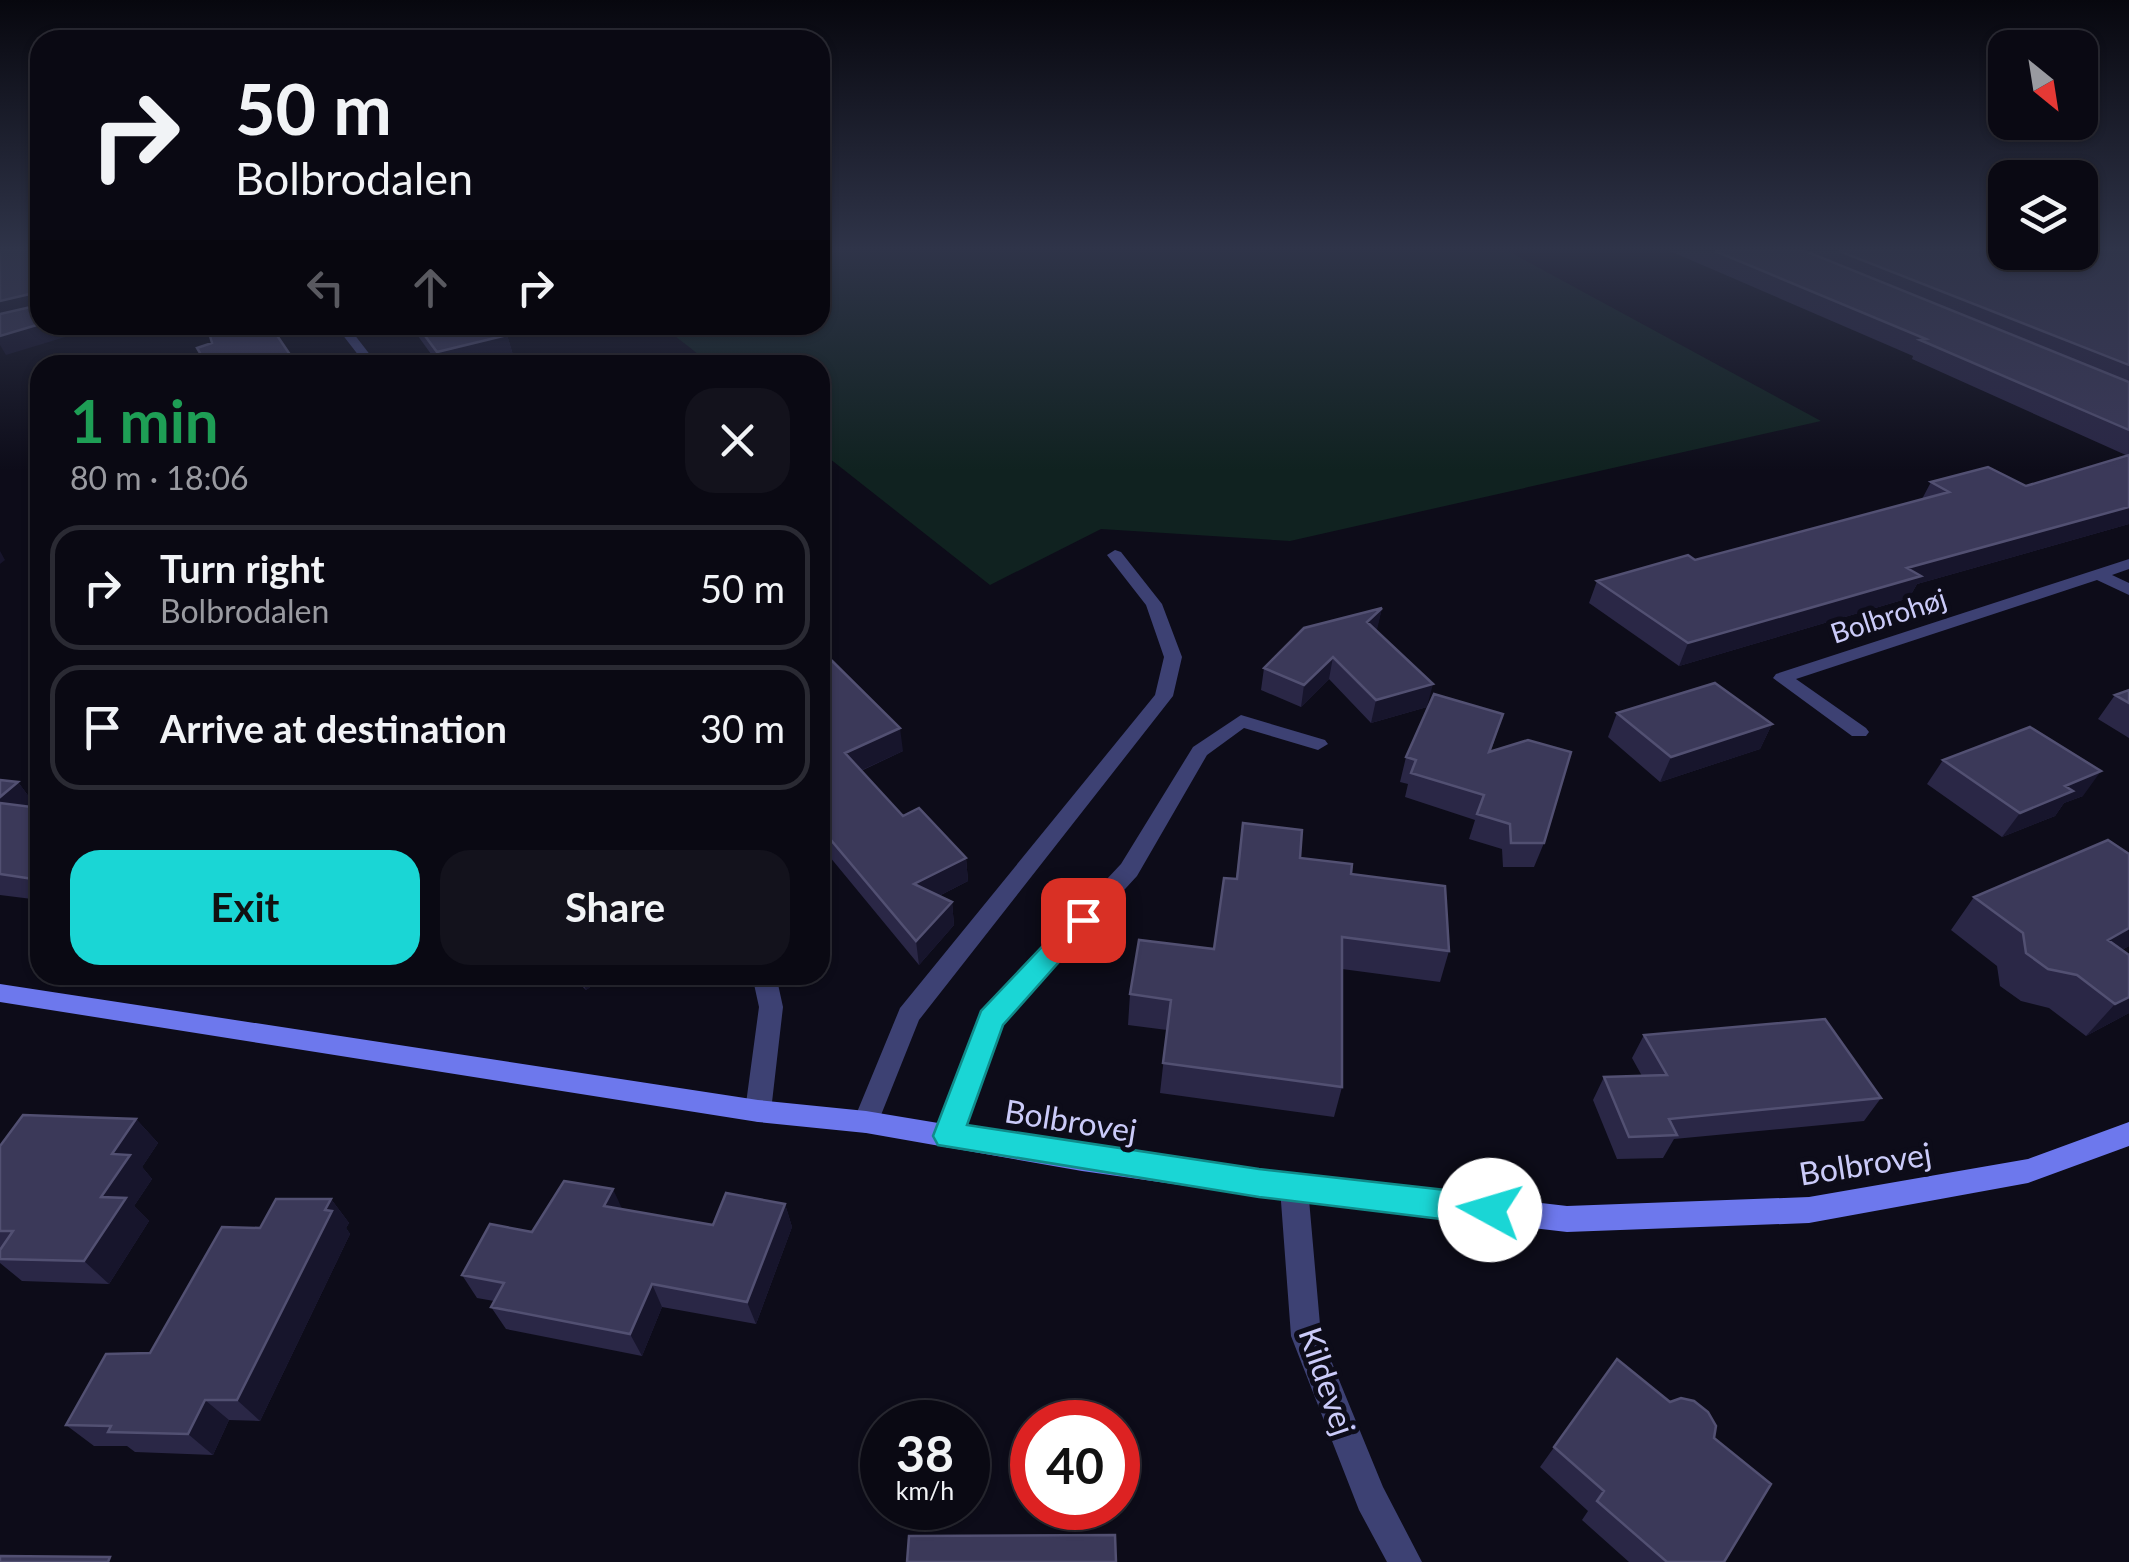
<!DOCTYPE html>
<meta charset="utf-8">
<style>
:root{--surface:#0a0913;--page:#13121c;--text:#f1f3f6;--muted:#999aa0;--line:#2a2a33;--accent:#1ad6d5}
body{margin:0;font-family:Lato,sans-serif;background:var(--page);color:var(--text);height:100vh;display:flex;flex-direction:column;font-size:38px;white-space:nowrap}
*{box-sizing:border-box;margin:0}
p{font-size:32px;color:var(--muted)}
.icon{flex:none;width:55px;height:55px;fill:none;stroke:currentColor;stroke-width:2;stroke-linecap:round;stroke-linejoin:round}
.map{position:relative;flex:1;overflow:hidden}
.details{position:absolute;left:30px;top:355px;width:800px;height:630px;display:flex;flex-direction:column;background:var(--surface);border-radius:30px;box-shadow:0 2px 8px #0004,0 0 0 2px var(--line)}
.details>*{flex:none}
.guide{position:absolute;left:30px;top:30px;width:800px;height:305px;border-radius:30px;box-shadow:0 2px 8px #0004,0 0 0 2px var(--line);background:#0a0913;color:var(--text);overflow:hidden}
.needle{width:65px;rotate:150deg}
.buttons{position:absolute;left:1988px;top:30px;display:grid;gap:20px}
.buttons a{display:grid;place-items:center;width:110px;height:110px;border-radius:20px;background:var(--surface);box-shadow:0 2px 8px #0004,0 0 0 2px var(--line);font-size:50px}
.speed{position:absolute;left:860px;top:1400px;display:flex;gap:20px;font-size:50px;font-weight:700;text-align:center}
.speed>*{display:grid;place-content:center;width:130px;height:130px;border-radius:50%;background:var(--surface);box-shadow:0 2px 8px #0004,0 0 0 2px var(--line);line-height:1}
.speed small{font-size:25px;font-weight:400}
.speed .limit{border:15px solid #d22;background:#fff;color:#111}
.pin{position:absolute;display:grid;place-items:center;width:85px;height:85px;color:#fff;margin:-42px;border-radius:20px;box-shadow:0 5px 15px #0006}
.me{position:absolute;width:110px;margin:-55px;rotate:276deg;stroke-linejoin:round;filter:drop-shadow(0 0 8px #0008)}
.turn{display:flex;align-items:center;gap:35px;height:210px;padding:0 40px;font-size:45px}
.turn .icon{width:130px;height:130px;stroke-width:2.5}
.turn b{display:block;font-size:70px;line-height:85px}
.lanes{display:flex;align-items:center;height:95px;padding:0 40px;background:#0003;justify-content:center;gap:50px;direction:ltr}
.lanes .off{opacity:.35}
.round{display:grid;place-items:center;flex:none;width:105px;height:105px;border-radius:30px;background:var(--page)}
.summary{display:flex;align-items:center;justify-content:space-between;height:170px;padding:0 40px}
h1{font-size:60px;font-weight:700;line-height:75px;color:#1e9e55}
.button{display:flex;gap:20px;margin-top:auto;padding:20px 40px}
.button a{flex:1;height:115px;border-radius:30px;background:var(--accent);color:#111;font-size:40px;font-weight:700;line-height:115px;text-align:center}
.button a+a{background:var(--page);color:var(--text)}
ul{padding:0;list-style:none}
li{display:flex;align-items:center;gap:30px;height:125px;margin:0 20px 15px;padding:0 20px;border:5px solid var(--line);border-radius:30px}
li div{flex:1}
li b{display:block;font-size:38px}
li em{font-style:normal}
.map>svg:first-child{display:block}
</style>
<div class="map">
<svg width="2129" height="1562" viewBox="0 0 2129 1562">
<rect width="100%" height="100%" fill="#0d0c19"/>
<path fill="#102220" d="M820,251h688l313,170 -531,120 -189,-12 -111,56 -170,-134v-86h-108l-51,-40h159z"/>
<g fill="none" stroke-linecap="round" stroke-linejoin="round">
<path fill="#3d4173" fill-rule="evenodd" d="M1115,550l6,2 41,52 20,53 -9,39 -254,324 -44,110 -9,3 -9,-3 -4,-8 47,-114 255,-313 9,-38 -18,-52 -39,-50z"/>
<path fill="#3d4173" fill-rule="evenodd" d="M335,325h12l31,40h-12z
M2129,559v10l-17,6 17,8v12l-32,-15 -301,99 70,49 3,4 -3,4h-14l-79,-58 3,-4z
M1241,715l84,25 3,4 -10,6 -74,-22 -37,27 -70,121 -136,148 -44,120 -9,4 -9,-4 -4,-8 47,-124 139,-148 72,-117z
M752,975h24l7,32 -12,104 -4,8 -9,3 -9,-3 -4,-8 14,-104z
M1294,1175l10,4 4,9 13,148 62,151 39,75h-35l-28,-52 -68,-174 -11,-148 4,-9z"/>
<path fill="#6d78ed" fill-rule="evenodd" d="M0,984l758,116 108,11 216,36 212,28 273,31 242,-9 219,-38 101,-37v24l-101,37 -219,40 -242,9 -273,-31 -212,-30 -216,-38 -108,-11 -758,-120z"/>
</g>
<path fill="#2a2746" d="M1670,251h459v273l-212,60 -8,14 -230,68 -90,-63 8,-22 98,-21 227,-61 9,-17 95,4 102,-30 -216,-97 1,-3z
M410,325h87l10,10 6,20 -41,10h-33z
M1382,608l-6,23 51,76 -56,16 -42,-44 -28,28 -40,-17 3,-22z
M820,649l83,102 -42,20 42,45 63,42 2,23 -29,15 13,6 2,23 -35,40 -99,-120z
M2129,690v48l-31,-19 17,-24z
M1617,713l155,11 -12,25 -100,33 -52,-45z
M1503,714l-12,37 53,92 -10,24h-31l-1,-18 -33,-10 6,-19 -70,-23 3,-13 -8,-2 6,-25z
M1943,760l140,36 -19,7 -9,13 -53,21 -75,-53z
M0,780l18,2 17,23 -2,2 7,1v92l-40,-5z
M1243,823l57,35 51,16 98,77 -9,31 -98,-13v118l-8,30 -174,-24 7,-63 -39,-5 2,-31 84,-45 22,-70z
M1974,897l155,49 -7,4 7,63 -43,23 -37,-28 -28,-7 -21,-15 -3,-20 -46,-36z
M481,975h23l-2,3z
M570,975h38l-22,15z
M1644,1035l237,63 -17,23 -190,18 -11,19 -46,1 -24,-59 11,-23 38,-1 -10,-18z
M136,1119l22,24 -16,24 10,12 -18,27 15,15 -40,63 -87,-3 -22,-18v-117z
M331,1199l18,24 -3,5 4,6 -90,187 -31,-1 -16,35 -78,-3 -8,-6h-33l-28,-21 84,-72 110,-125z
M785,1204l7,23 -36,97 -94,-17 -20,49 -136,-27 -15,-22 3,-6 -17,-3 -15,-23 70,-43 90,-23 91,16z
M1617,1359l97,79 10,124h-95l-47,-42 6,-9 -48,-44z"/>
<path fill="#17152c" d="M30,294l9,17 -39,10v-20z
M40,325h31l4,9 -69,21 -6,-10v-9z
M507,335l6,20 -41,10h-30l-5,-13z
M2129,507v17l-212,60 -8,14 -230,68 9,-23 219,-75z
M0,551l5,9 -5,4z
M1382,608l-5,22 -14,14 4,-22z
M1333,657l-4,22 -28,28 3,-22z
M1433,684l-6,23 -56,16 5,-23z
M1772,724l-12,25 -100,33 11,-25z
M900,728l3,23 -54,25 -4,-23z
M2101,771l-18,25 -19,7 -9,13 -53,21 18,-24 45,-27z
M18,782l17,23 -23,21 -12,-16v-13z
M966,858l2,23 -51,26 -3,-23z
M952,902l2,23 -35,40 -3,-24z
M2129,928v18l-49,26 28,-32z
M580,975h28l-22,15z
M2129,997v16l-43,23 29,-32z
M136,1119l22,24 -16,24 10,12 -18,27 15,15 -40,63 -25,-23 28,-107z
M613,1189l11,24 -20,-7z
M331,1199l18,24 -3,5 4,6 -90,187 -23,-21z
M785,1204l7,23 -36,97 -9,-22z
M652,1284l10,23 -20,49 -12,-22z
M205,1400l24,20 -16,35 -25,-21z"/>
<path fill="#3b3959" stroke="#525072" stroke-width="2.5" d="M0,251h40v73l-40,12v-22l31,-7 3,-9 -4,-4 -30,7z
M1715,251h90l324,131v48l-209,-90 6,-1z
M1839,251h290v114z
M207,325h63l27,40h-90l-10,-17 15,-5z
M417,325h80l10,10 -70,17z
M2129,455v52l-222,61 14,8 -233,67 -91,-62 91,-26 7,5 254,-68 -18,-10 57,-15 38,19z
M1382,608l-15,14 66,62 -57,16 -43,-43 -29,28 -40,-17 40,-40z
M820,649l80,79 -55,25 58,63 16,-8 47,50 -52,26 38,18 -36,39 -96,-114z
M1715,683l57,41 -101,33 -54,-44z
M2129,690v13l-14,-8z
M1434,694l69,20 -14,38 39,-12 43,12 -27,91h-33l-1,-19 -33,-10 7,-19 -73,-22 5,-13 -10,-3z
M2030,727l71,44 -36,15 8,5 -53,22 -77,-53z
M0,780l18,2 -18,15z
M0,803l40,5v72l-40,-6z
M1243,823l59,7 -2,28 52,6 -1,10 94,12 4,65 -107,-14v150l-179,-24 8,-63 -41,-6 9,-54 75,9 10,-71 13,1z
M2108,840l21,14v74l-21,12 21,15v42l-14,7 -38,-29 -29,-6 -22,-16 -3,-20 -49,-36z
M1825,1019l56,79 -212,21 8,16 -48,2 -25,-60 63,-2 -23,-40z
M23,1115l113,4 -24,35 18,1 -29,42 25,1 -42,63 -84,-2v-9l13,-19h-13v-85z
M564,1181l49,8 -9,17 109,19 13,-32 59,11 -38,98 -95,-18 -22,50 -139,-27 13,-24 -42,-8 28,-51 42,8z
M276,1199h55l-6,11 7,1 -95,189h-32l-17,34 -80,-2 3,-6 -45,-1 40,-71 44,-1 72,-126 38,1z
M1617,1359l53,43 11,-4 13,3 14,11 8,14 -2,12 57,46 -47,78h-57l-70,-61 7,-10 -50,-44z
M1115,1535l1,27h-209l2,-26z
M0,1556l110,1 -2,5h-108z"/>
<linearGradient id="sky" x2="0" y2="1"><stop stop-color="#07070e"/><stop offset="0.53" stop-color="#2f3449"/><stop offset="1" stop-color="#2f3449" stop-opacity="0"/></linearGradient>
<rect width="2129" height="470" fill="url(#sky)"/>
<path fill="#1ad6d5" stroke="#118b8a" stroke-width="2.5" d="M1083,910l9,3 4,7 -93,105 -36,100 292,44 231,26 11,5 4,10 -4,10 -11,5 -231,-28 -321,-52 -5,-9 48,-125 93,-98z"/>
<g text-anchor="middle" dominant-baseline="central" stroke-width="10" stroke-linejoin="round" paint-order="stroke">
<g font-size="28" fill="#cbcbf9" stroke="#0d0c19">
<text transform="translate(1888 615) rotate(-18)">Bolbrohøj</text>
</g>
<g font-size="32" fill="#cbcbf9" stroke="#0d0c19">
<text transform="translate(1071 1120) rotate(9)">Bolbrovej</text>
<text transform="translate(1865 1163) rotate(-9)">Bolbrovej</text>
<text transform="translate(1328 1381) rotate(71)">Kildevej</text>
</g>
</g>
</svg>
<div class="buttons">
<a><svg class="needle" viewBox="-14 -14 28 28"><path d="M0-13l5 13h-10z" fill="#e53935"/><path d="M0 13l5-13h-10z" fill="#999aa0"/></svg></a>
<a><svg class="icon" aria-label="layers" viewBox="0 0 24 24"><path d="M12 4l9 5-9 5-9-5zM3 14l9 5 9-5"/></svg></a>
</div>
<div class="speed"><div>38<small>km/h</small></div><div class="limit">40</div></div>
<div class="pin" style="left:1083px;top:920px;background:#d93025"><svg class="icon" aria-label="arrive" viewBox="0 0 24 24"><path d="M6 21V4h12l-3 4 3 4H6"/></svg></div>
<svg class="me" style="left:1490px;top:1210px" viewBox="-20 -20 40 40"><circle r="19" fill="#fff"/><path d="M0-13L10 11 0 6-10 11z" fill="#1ad6d5"/></svg>
<div class="guide">
<div class="turn"><svg class="icon" aria-label="right" viewBox="0 0 24 24"><path d="M7 20v-9h11M14 6l5 5-5 5"/></svg><div><b>50 m</b>Bolbrodalen</div></div>
<div class="lanes"><svg class="icon off" aria-label="left" viewBox="0 0 24 24"><path d="M17 20v-9H6M10 6l-5 5 5 5"/></svg><svg class="icon off" aria-label="ahead" viewBox="0 0 24 24"><path d="M12 20V5M6 11l6-6 6 6"/></svg><svg class="icon" aria-label="right" viewBox="0 0 24 24"><path d="M7 20v-9h11M14 6l5 5-5 5"/></svg></div>
</div>
<section class="details">
<div class="summary"><div><h1>1 min</h1><p>80 m · 18:06</p></div><a class="round"><svg class="icon" aria-label="close" viewBox="0 0 24 24"><path d="M6 6l12 12M18 6L6 18"/></svg></a></div>
<ul>
<li><svg class="icon" aria-label="right" viewBox="0 0 24 24"><path d="M7 20v-9h11M14 6l5 5-5 5"/></svg><div><b>Turn right</b><p>Bolbrodalen</p></div><em>50 m</em></li>
<li><svg class="icon" aria-label="arrive" viewBox="0 0 24 24"><path d="M6 21V4h12l-3 4 3 4H6"/></svg><div><b>Arrive at destination</b></div><em>30 m</em></li>
</ul>
<div class="button"><a>Exit</a><a>Share</a></div>
</section>
</div>
